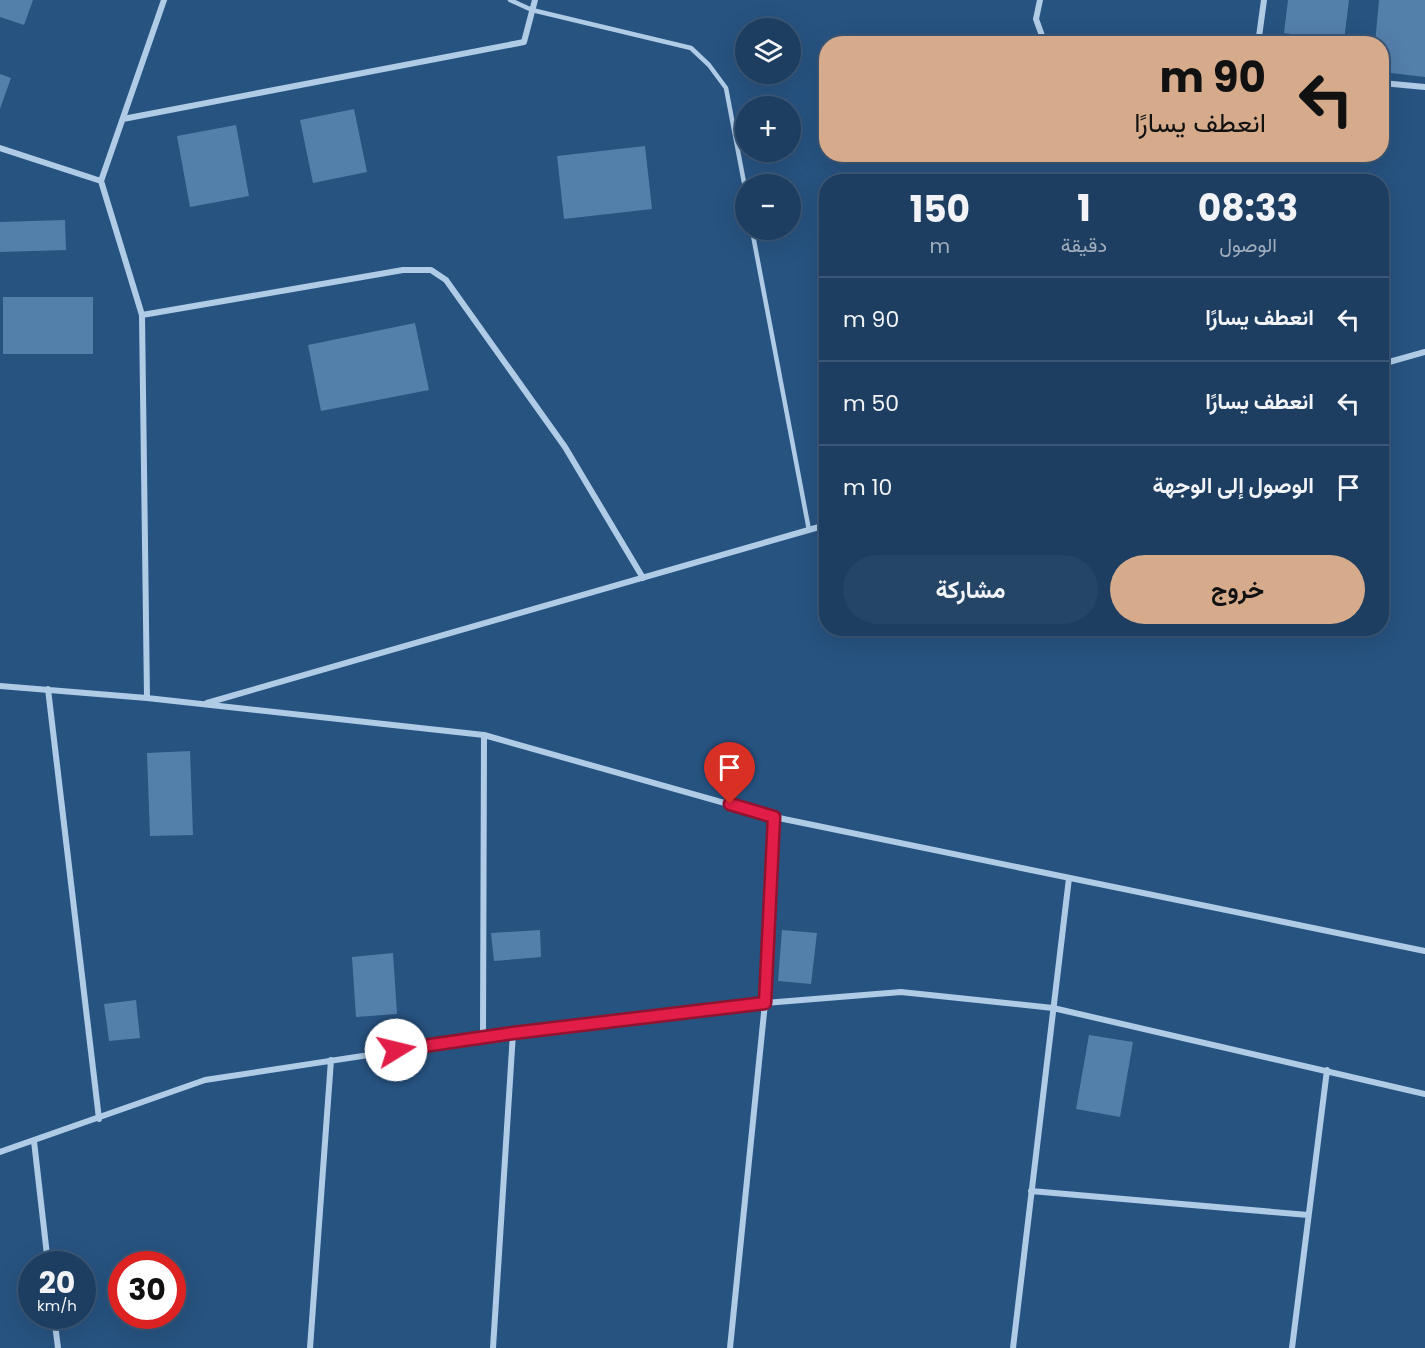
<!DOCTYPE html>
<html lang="ar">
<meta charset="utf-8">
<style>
:root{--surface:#1d3e61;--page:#254567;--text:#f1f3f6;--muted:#a0aebd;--line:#3b5776;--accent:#d6ab8b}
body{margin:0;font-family:Poppins,Vazirmatn,sans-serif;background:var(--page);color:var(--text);direction:rtl;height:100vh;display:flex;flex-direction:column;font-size:22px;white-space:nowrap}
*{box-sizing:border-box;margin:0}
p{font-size:20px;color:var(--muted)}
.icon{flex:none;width:33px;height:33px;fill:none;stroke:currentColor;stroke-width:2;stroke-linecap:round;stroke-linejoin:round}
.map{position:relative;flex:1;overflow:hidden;direction:ltr}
.side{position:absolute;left:819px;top:174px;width:570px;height:462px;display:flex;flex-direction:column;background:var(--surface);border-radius:24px;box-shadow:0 6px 24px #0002,0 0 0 2px var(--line);direction:rtl}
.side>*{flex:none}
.hud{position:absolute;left:819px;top:36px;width:570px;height:126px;border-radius:24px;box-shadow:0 6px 24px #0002,0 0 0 2px var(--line);direction:rtl;background:#d6ab8b;color:#111;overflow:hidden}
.tools{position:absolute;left:735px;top:18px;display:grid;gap:12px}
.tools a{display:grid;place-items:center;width:66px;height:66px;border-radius:50%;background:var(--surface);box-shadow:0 6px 24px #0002,0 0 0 2px var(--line);font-size:30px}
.speed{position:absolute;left:18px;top:1251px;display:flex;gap:12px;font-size:30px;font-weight:700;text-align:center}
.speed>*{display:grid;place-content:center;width:78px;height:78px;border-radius:50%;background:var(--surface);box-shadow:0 6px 24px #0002,0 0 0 2px var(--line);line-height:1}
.speed small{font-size:15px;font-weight:400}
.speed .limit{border:9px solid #d22;background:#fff;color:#111}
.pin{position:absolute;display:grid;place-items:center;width:51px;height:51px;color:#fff;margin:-62px -26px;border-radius:50% 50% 50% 0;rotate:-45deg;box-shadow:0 0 6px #0007}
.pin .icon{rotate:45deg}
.me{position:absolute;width:66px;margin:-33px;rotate:81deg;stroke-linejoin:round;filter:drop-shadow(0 0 4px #0008)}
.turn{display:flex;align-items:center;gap:21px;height:126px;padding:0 24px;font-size:27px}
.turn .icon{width:78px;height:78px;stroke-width:2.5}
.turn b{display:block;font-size:42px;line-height:51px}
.eta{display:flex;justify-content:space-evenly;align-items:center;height:102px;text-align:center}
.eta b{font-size:36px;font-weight:700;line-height:42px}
.button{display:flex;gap:12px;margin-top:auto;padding:12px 24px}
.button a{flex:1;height:69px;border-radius:36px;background:var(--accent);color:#111;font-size:24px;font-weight:700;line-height:69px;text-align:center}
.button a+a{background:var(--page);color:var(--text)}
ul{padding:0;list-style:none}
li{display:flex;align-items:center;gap:18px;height:84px;padding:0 24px;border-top:2px solid var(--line)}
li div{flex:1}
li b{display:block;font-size:22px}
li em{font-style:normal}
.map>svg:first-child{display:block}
</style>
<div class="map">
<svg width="1425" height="1348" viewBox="0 0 1425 1348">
<rect width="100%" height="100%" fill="#275381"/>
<path fill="#537fab" d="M0,0h33l-9,25 -24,-8z
M1288,0h61l-5,41 -60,-8z
M1379,0h46v77l-43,-5v-28h-7z
M0,74l11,4 -11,31z
M354,109l13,63 -54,11 -13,-63z
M236,125l13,71 -59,11 -13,-71z
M645,146l7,63 -88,10 -7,-63z
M65,220l1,30 -66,2v-30z
M3,297h90v57h-90z
M415,323l14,67 -108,21 -13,-66z
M190,751l3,84 -43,1 -3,-83z
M540,930l1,27 -47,4 -3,-28z
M782,930l35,3 -6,51 -33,-3z
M393,953l4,61 -41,3 -4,-60z
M136,1000l4,38 -31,3 -5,-37z
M1089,1035l44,7 -13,75 -44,-8z"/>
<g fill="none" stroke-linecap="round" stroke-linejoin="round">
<path stroke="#afcbe6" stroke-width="4.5" d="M510,0l22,10 159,38 18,17 17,23 20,105
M752,230l57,300"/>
<path stroke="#afcbe6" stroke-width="6" d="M1040,0l-4,19 9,25
M1258,44l6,-44
M1382,83l43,4
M123,119l401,-77 11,-42
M0,148l101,33
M142,315l261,-45h28l15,10 119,167 78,131
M1382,364l43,-12
M0,686l147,12 337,37 290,82 651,134
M48,689l51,430
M147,698l-5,-383 -41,-134 63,-181
M207,703l619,-178
M483,1037l1,-302
M34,1141l14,123
M0,1152l205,-72 308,-47 252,-30 136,-11 152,16 372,86
M1031,1191l277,24
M54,1316l4,32
M310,1348l21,-288
M493,1348l20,-315
M730,1348l35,-345 9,-186
M1013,1348l56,-470
M1292,1348l35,-278"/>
</g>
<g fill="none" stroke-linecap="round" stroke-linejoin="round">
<g stroke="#92132f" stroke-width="15">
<path id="route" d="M396,1050l117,-17 252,-30 9,-186 -44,-13"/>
</g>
<use href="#route" stroke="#e11d48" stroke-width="10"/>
</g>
</svg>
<div class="tools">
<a><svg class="icon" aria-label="layers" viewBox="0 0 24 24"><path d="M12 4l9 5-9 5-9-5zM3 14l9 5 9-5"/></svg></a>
<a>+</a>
<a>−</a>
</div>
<div class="speed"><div>20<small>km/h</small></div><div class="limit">30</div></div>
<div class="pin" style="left:730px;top:804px;background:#d93025"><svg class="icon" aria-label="arrive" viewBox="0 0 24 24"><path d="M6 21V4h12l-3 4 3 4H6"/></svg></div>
<svg class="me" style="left:396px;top:1050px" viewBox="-20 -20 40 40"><circle r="19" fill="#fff"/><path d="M0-13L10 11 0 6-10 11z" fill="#e11d48"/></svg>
<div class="hud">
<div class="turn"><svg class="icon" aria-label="left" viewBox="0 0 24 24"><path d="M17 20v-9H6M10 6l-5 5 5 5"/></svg><div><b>90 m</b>انعطف يسارًا</div></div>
</div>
<section class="side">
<div class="eta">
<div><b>08:33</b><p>الوصول</p></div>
<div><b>1</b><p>دقيقة</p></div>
<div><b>150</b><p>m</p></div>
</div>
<ul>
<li><svg class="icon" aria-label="left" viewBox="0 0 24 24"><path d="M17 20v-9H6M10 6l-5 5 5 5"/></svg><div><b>انعطف يسارًا</b></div><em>90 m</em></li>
<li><svg class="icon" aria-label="left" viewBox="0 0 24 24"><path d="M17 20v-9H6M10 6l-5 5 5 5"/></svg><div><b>انعطف يسارًا</b></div><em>50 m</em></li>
<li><svg class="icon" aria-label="arrive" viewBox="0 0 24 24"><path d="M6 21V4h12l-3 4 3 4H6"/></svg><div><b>الوصول إلى الوجهة</b></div><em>10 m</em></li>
</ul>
<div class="button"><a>خروج</a><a>مشاركة</a></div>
</section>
</div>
